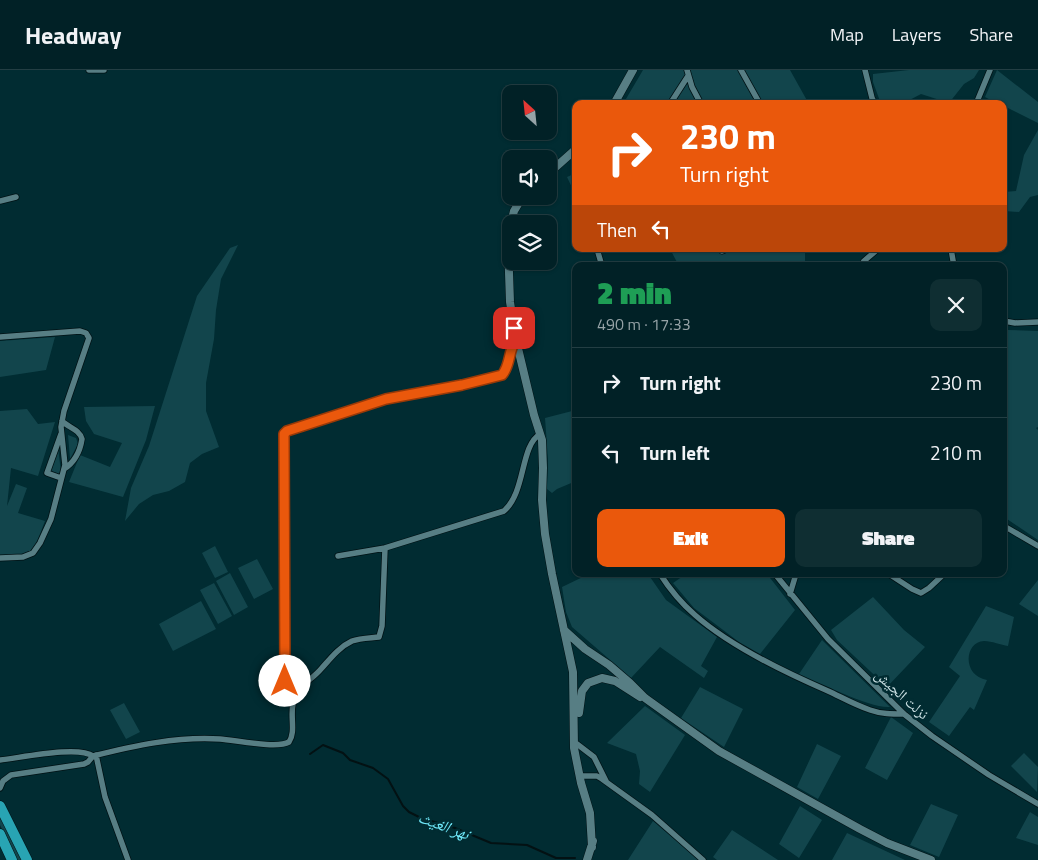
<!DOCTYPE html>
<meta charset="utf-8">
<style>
:root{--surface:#012126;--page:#0f2e32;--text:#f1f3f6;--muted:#96a3a7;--line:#233e43;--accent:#ea580c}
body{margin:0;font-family:"Titillium Web","Noto Naskh Arabic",sans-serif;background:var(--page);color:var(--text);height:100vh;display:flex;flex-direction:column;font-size:19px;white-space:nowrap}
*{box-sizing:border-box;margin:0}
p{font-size:16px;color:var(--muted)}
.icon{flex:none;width:28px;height:28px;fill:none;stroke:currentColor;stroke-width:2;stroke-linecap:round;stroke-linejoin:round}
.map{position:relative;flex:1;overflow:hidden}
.panel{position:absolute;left:572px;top:192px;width:435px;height:315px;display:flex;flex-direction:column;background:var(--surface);border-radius:10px;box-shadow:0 1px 4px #0004,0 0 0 1px var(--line)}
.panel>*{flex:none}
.guide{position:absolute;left:572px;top:30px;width:435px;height:152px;border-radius:10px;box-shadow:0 1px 4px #0004,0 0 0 1px var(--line);background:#ea580c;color:#fff;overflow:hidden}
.needle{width:32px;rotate:333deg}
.fabs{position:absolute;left:502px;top:15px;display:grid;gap:10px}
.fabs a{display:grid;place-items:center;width:55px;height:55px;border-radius:10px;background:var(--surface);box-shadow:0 1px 4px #0004,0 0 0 1px var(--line);font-size:25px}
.pin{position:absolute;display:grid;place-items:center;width:42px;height:42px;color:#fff;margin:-21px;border-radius:10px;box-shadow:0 2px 8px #0006}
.me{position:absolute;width:55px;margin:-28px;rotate:0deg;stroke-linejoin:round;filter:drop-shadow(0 0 4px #0008)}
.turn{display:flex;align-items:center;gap:18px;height:105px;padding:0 25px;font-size:22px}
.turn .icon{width:65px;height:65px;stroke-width:2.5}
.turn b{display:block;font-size:35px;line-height:42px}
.then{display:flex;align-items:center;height:48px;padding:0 25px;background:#0003;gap:10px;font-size:19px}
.round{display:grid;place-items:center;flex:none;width:52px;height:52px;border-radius:10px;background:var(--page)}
.overview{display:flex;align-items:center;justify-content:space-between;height:85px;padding:0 25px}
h1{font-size:30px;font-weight:800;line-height:38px;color:#1e9e55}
.primary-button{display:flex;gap:10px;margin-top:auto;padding:10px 25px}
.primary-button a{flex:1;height:58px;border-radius:10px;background:var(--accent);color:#fff;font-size:20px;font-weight:800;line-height:58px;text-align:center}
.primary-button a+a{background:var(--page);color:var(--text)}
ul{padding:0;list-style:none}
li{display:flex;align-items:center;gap:15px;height:70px;padding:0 25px;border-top:1px solid var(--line)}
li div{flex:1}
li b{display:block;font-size:19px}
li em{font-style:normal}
header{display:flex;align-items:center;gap:30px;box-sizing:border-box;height:70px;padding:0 25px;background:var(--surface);border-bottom:1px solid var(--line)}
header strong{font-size:24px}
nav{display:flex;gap:28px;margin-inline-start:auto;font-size:18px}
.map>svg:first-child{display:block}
</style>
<header>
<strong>Headway</strong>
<nav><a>Map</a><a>Layers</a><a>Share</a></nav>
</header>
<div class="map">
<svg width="1038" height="790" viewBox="0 0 1038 790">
<rect width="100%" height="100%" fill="#012c32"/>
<path fill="#12454c" d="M643,0h147l19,34h-186z
M909,0h70l-5,8 -10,6 -15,19 -28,-9 -19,10h-21l-8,-22v-8z
M997,0l41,32v21l-34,-17v-2h-6l-13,-7z
M1038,60v65l-8,2 -11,15 -15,-1v-19l12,-1 8,-36z
M576,103v23l-9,-19z
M238,175l-17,34 -5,31 -2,29 -8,44v28l13,36 -17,7 -12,9 -5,19 -16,9 -16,4 -14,9 -14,17 6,-33 18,-42 48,-150 33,-48z
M670,179h135v17h-126z
M1004,258l4,2 30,1v96l-2,1 2,2v110l-34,-23z
M55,267l-9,33 -46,7v-36z
M155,336l-9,34 -23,57 -54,-15 11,-27 30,12 12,-24 -28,-9 -8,-13 -2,-14z
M27,339l11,15 17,-2 -17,54 -27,-8 -4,38 9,-22 11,4 -9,25 27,8c-13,33 -9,33 -45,35v-145z
M576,340v71l-19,8 -5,4 -5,-4 1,-30 -3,-41z
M68,365l8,3 2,6 -8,15z
M58,377l3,25 -2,2 -8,-3 -1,-3z
M215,476l13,26 -13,6 -13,-25z
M257,489l16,30 -19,10 -16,-31z
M230,503l18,34 -14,8 -18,-34z
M589,504h59l18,26 51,37 -16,29 7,5 -4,7 -44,-31 -29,31 -59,-51 -6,-15 -4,-25z
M686,504h81l28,36 -35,44 -21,-12 -45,-34 -21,-25z
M1038,510v36l-19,-12z
M214,513l18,33 -14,8 -18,-34z
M873,527l31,33 21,17 -38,40 -50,-47 -6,-10z
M201,531l15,28 -43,22 -14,-27z
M986,536l28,11 -6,29c-7,-1 -16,-5 -24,-5 -20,1 -22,35 3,39l-13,30 -4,-3 -21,29 -20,-14 31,-46 -11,-9z
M822,570l68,67c-19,2 -71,-25 -91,-33z
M700,617l43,22 -19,38 -43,-29z
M124,633l16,29 -14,7 -16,-29z
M645,636l40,29 -35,57 -11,-8 1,-13 -4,-17 -29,-11z
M891,647l22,16 -26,47 -22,-12z
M817,674l24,12 -23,43 -21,-12z
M1024,683l14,14 -1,25 -26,-26z
M931,734l27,11 -19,42 -29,-12z
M800,736l22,14 -23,38 -20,-14z
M1030,742l8,5v28l-22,-7z
M0,745l22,45h-5l-17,-35z
M653,751l46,39h-71z
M732,760l46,30h-61l-4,-3z
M847,763l58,27h-73z"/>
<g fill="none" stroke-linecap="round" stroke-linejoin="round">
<path stroke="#031113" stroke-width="2" d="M310,684l13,-9 20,8 7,7 23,8 15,11 15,27 6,6 12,6 34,10 36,15 36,2 29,13h19"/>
<g stroke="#011215" stroke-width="7">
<path id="minor" d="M89,0h15
M687,0l5,17 9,17
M741,0l19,34
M865,0l7,28 3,6
M670,34l18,-28
M976,34l14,-34
M0,131l16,-4
M597,179l5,17
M720,179l2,2 5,-2
M951,179l3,17
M861,196l3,-5 14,-12
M1004,251l11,2 23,-1
M0,267l80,-6 6,2 3,5 -25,73 -3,16 4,38 -14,54 -11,24 -7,10 -10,4 -23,1
M62,351c7,7 17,8 20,18 -2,13 -7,23 -18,30
M61,364l-14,39 14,5
M1004,456l34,20
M338,486l47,-8
M660,504c9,14 21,29 35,41 35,31 89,57 133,76 13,6 27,14 42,19 11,4 22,4 34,4
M775,504l53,65 76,75 28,22 57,39 49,29
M889,504l23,15 9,4 8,-5 15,-14
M790,524l6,-20
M292,635l-6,-13 -1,-19 -1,-239 3,-3 99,-32 76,-14 40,-10c9,-10 6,-24 14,-35
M577,674l17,13 12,24
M96,685l9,42 23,63
M0,690c20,-2 78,-15 93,-4
M582,706h15l5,3 50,36 51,45
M0,718l3,-7 8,-6 73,-11 4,-2 5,-6c40,-10 85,-20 127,-17 15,1 57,10 69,3 7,-10 1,-25 4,-38 3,-19 17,-22 28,-35 9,-10 18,-22 31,-28 8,-3 19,-3 27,-4l3,-11 3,-78 119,-37c22,-19 16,-65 36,-77"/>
</g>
<g stroke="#011215" stroke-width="9">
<path id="tertiary" d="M614,34l19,-34
M549,103l27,-24
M523,126l-9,15 -4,16 -2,16 2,59 6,38 18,75 8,25 1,28 -1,32 3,34 7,40 21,98 1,76 7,35 9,30 2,34
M564,560l21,19 24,16 21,18 15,15 74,53 141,78 27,14 44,17
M579,643l3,-22 6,-8 14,-5 13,3 25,16
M587,790l6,-19"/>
</g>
<g stroke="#011215" stroke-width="11">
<path id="trunk" d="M0,736l27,54
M0,764l12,26"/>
</g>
<use href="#minor" stroke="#577e84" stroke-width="5.5"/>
<use href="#tertiary" stroke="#577e84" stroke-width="8"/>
<use href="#trunk" stroke="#28a4b3" stroke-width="10"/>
</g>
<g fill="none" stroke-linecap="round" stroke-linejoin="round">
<g stroke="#983908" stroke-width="12">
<path id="route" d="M285,611l-1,-247 3,-3 99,-32 76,-14 40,-10c9,-10 6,-25 14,-35l-2,-12"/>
</g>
<use href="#route" stroke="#ea580c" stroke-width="9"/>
</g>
<g text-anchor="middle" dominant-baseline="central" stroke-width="5" stroke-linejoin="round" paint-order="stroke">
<g font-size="15" fill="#cadfe2" stroke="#012c32">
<text transform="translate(902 624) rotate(42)">نزلت الجيش</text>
</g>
<g font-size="16" font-style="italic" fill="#6fe8f9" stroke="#012c32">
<text transform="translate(444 755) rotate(20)">نهر الغيث</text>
</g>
</g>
</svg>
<div class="fabs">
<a><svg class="needle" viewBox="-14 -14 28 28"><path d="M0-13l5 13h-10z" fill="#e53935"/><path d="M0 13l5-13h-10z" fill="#96a3a7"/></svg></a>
<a><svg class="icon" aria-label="sound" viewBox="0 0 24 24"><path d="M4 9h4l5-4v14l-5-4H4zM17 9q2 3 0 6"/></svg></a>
<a><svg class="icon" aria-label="layers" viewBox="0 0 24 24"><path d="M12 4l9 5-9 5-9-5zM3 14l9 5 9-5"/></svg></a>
</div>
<div class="pin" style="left:514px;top:258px;background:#d93025"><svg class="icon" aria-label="arrive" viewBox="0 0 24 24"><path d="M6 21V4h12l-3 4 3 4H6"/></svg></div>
<svg class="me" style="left:285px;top:611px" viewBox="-20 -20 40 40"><circle r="19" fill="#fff"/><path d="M0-13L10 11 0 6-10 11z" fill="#ea580c"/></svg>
<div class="guide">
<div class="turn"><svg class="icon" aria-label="right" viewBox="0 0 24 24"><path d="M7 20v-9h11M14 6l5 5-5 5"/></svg><div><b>230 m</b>Turn right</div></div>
<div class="then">Then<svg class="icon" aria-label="left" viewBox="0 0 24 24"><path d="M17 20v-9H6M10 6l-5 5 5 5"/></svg></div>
</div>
<section class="panel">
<div class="overview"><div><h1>2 min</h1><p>490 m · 17:33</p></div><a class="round"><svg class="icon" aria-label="close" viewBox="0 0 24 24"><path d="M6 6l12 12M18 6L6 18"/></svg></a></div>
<ul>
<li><svg class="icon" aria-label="right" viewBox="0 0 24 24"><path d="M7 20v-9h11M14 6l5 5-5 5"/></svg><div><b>Turn right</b></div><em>230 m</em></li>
<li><svg class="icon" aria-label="left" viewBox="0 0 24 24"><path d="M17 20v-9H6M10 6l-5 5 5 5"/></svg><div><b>Turn left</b></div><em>210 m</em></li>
</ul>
<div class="primary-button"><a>Exit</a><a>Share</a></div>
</section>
</div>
